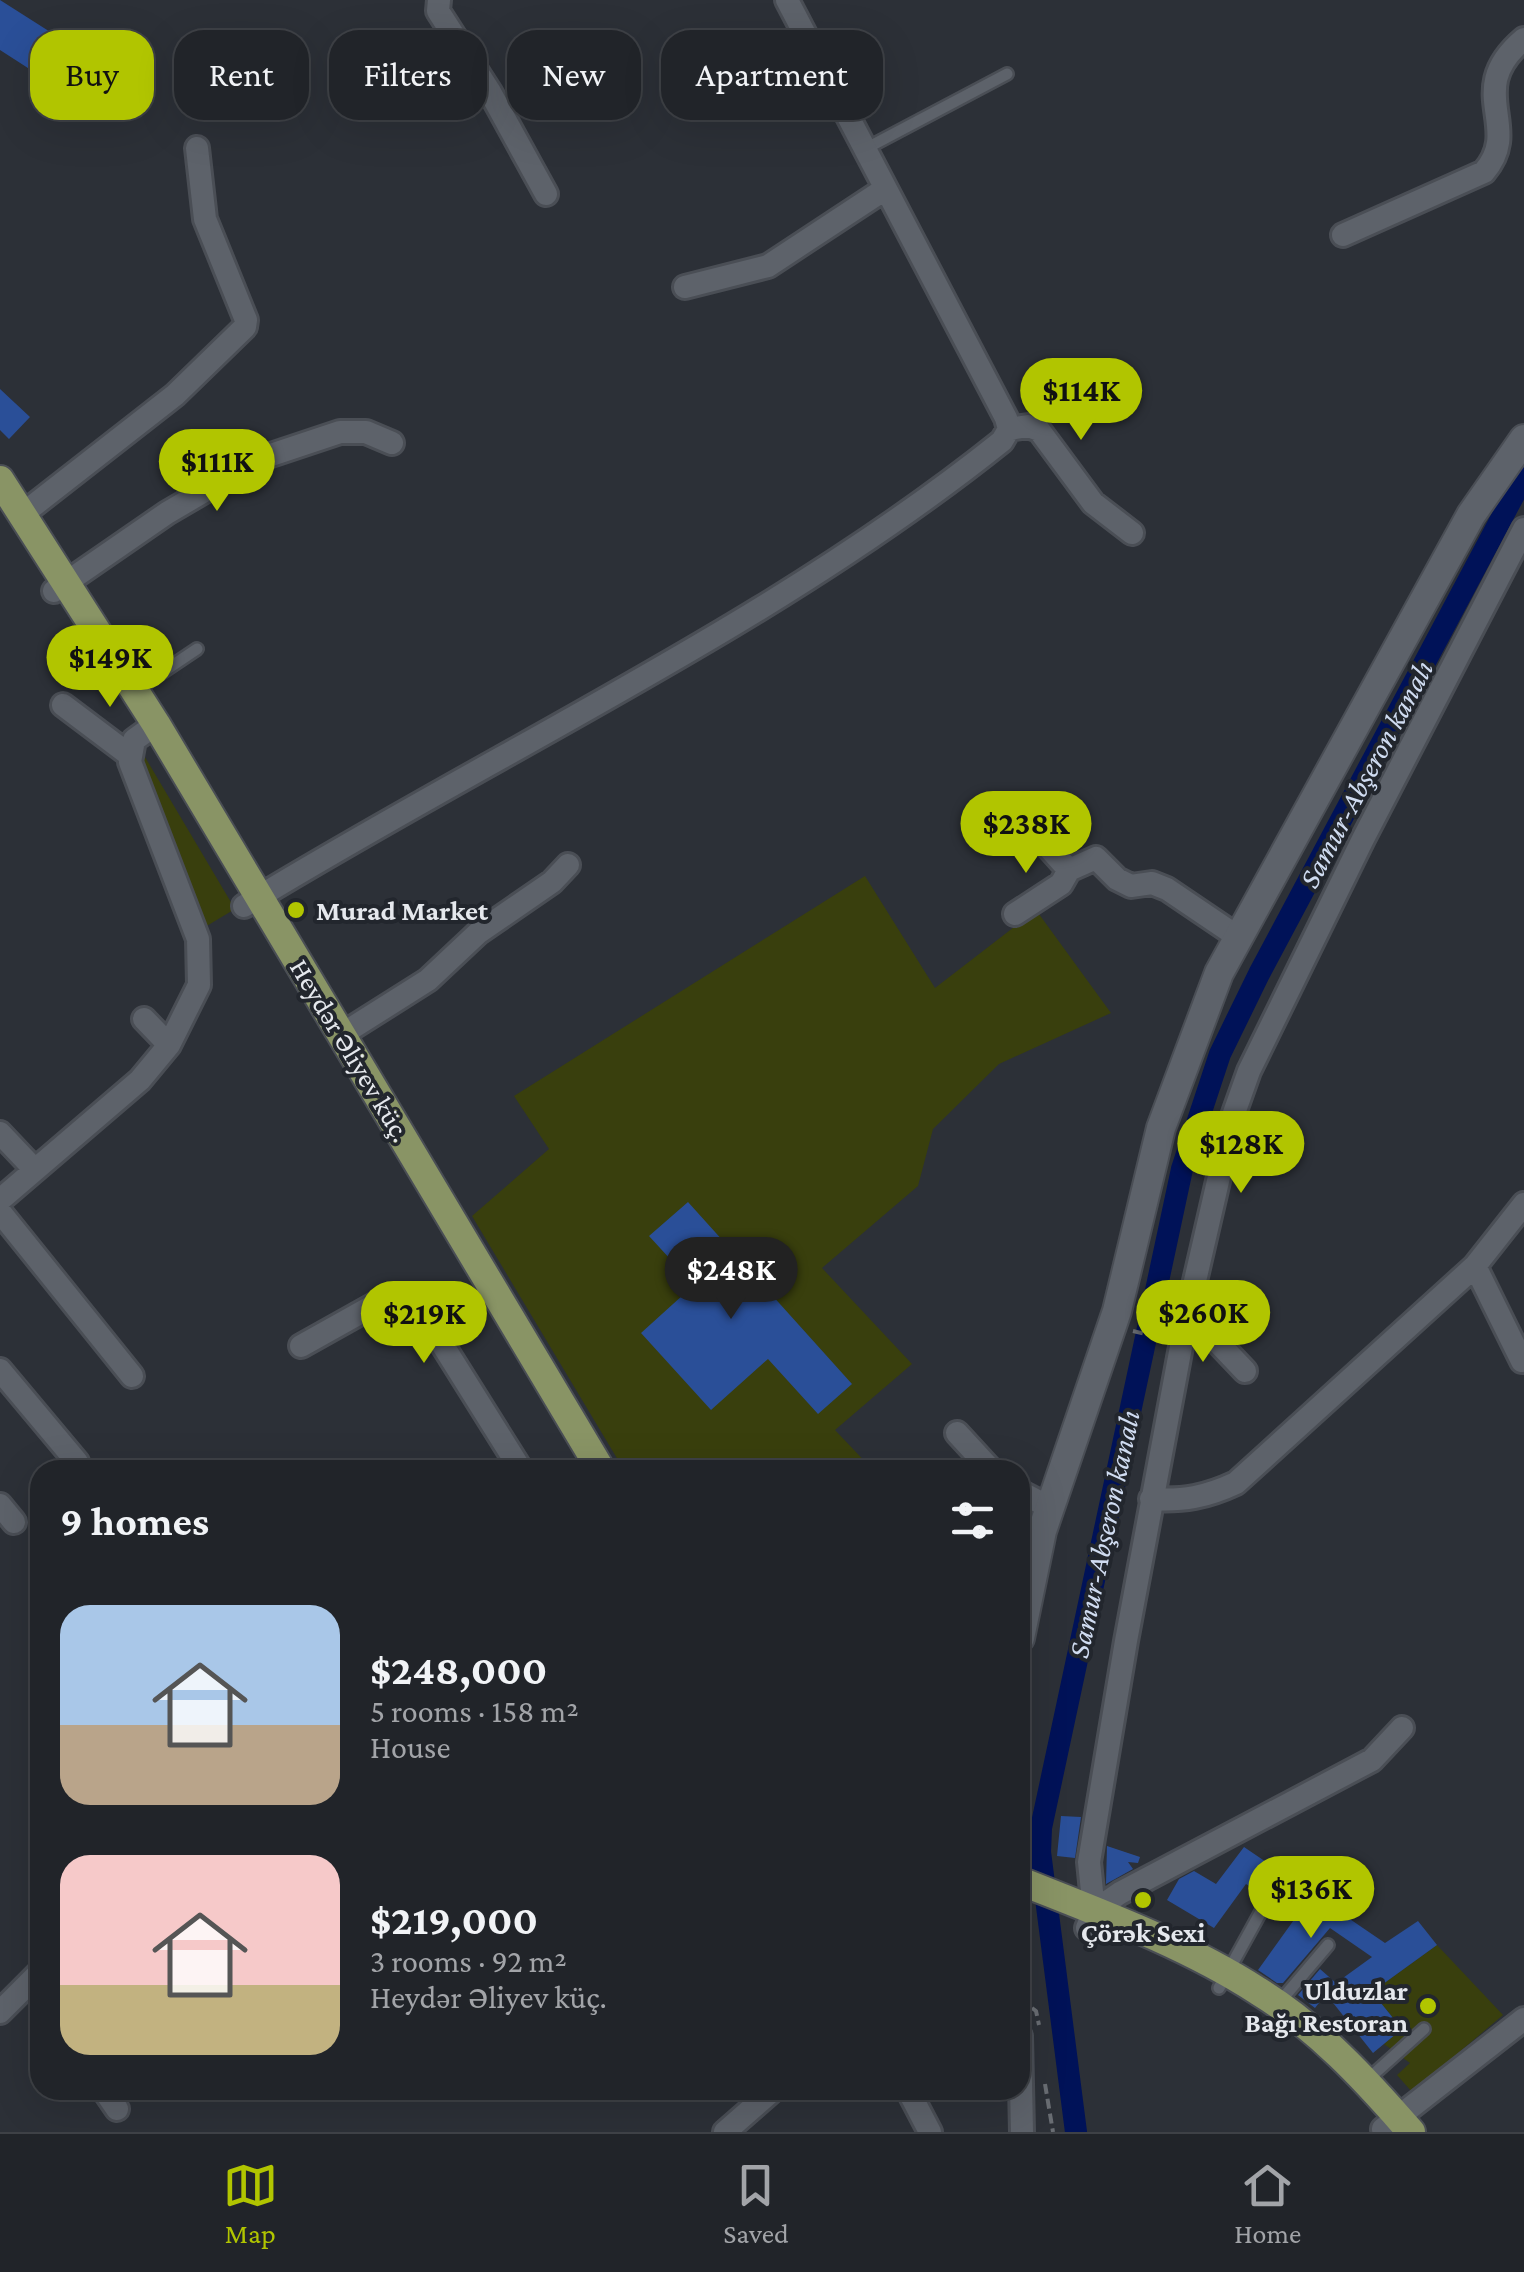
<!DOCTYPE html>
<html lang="en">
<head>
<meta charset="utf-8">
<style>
	:root { --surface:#212429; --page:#292c31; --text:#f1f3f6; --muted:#a2a4a8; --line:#3e4146; --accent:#b1c500 }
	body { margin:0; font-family:"Crimson Pro",serif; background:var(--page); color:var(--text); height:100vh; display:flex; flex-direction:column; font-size:38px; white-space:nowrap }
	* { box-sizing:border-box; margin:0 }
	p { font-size:32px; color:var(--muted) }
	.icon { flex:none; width:55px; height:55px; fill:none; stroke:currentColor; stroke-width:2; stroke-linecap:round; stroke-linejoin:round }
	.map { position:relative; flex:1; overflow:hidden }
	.panel { position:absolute; left:30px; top:1460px; width:1000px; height:640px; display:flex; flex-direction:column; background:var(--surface); border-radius:30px; box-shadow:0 10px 40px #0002,0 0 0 2px var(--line) }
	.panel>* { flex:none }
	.top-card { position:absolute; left:30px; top:30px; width:1000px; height:90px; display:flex; gap:20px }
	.price { position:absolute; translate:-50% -85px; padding:0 22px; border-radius:35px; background:var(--accent); color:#111; font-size:32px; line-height:65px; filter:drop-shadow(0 2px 5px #0008) }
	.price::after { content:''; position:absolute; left:50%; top:60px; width:30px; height:22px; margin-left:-15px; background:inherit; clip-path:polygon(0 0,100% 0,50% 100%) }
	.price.active { background:#222; color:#fff }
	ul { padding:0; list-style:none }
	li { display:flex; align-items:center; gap:30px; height:250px; padding:0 30px }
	li span { display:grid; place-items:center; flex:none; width:280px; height:200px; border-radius:30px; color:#555 }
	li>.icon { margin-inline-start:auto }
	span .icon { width:120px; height:120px; fill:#fffc; stroke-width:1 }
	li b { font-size:42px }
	h2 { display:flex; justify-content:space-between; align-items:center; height:120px; padding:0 30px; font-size:42px }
	.chip { padding:0 35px; border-radius:30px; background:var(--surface); box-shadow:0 10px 40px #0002,0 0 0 2px var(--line); font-size:35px; line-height:90px }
	.chip.active { background:var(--accent); color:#111 }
	.dock { display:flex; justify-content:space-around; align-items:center; height:140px; border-top:2px solid var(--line); background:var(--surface); font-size:28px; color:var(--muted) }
	.dock a { display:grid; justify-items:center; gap:5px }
	.dock .active { color:var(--accent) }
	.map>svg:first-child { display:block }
</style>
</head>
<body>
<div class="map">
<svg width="1524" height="2132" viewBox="0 0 1524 2132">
	<rect width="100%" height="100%" fill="#2c3037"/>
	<path fill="#393f0d" d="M 142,752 L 235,909 L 205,927 L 134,756 Z
		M 865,876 L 935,988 L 1036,910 L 1111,1013 L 999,1064 L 933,1129 L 918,1186 L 822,1268 L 912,1364 L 835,1430 L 873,1470 L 624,1470 L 472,1216 L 549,1149 L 514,1096 Z
		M 1437,1945 L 1503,2015 L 1412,2092 L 1397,2075 L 1410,2063 L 1384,2044 L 1402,2029 L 1372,1992 Z"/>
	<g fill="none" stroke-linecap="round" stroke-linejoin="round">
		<path stroke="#001258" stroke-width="22" d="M 1076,2132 L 1040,1852 L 1041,1828 L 1182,1169 L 1220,1054 L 1259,974 L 1524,476"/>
	</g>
	<path fill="#2a4f98" d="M 0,0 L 99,63 L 76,99 L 0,50 Z
		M 0,389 L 30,417 L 9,439 L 0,430 Z
		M 688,1202 L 852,1384 L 818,1414 L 768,1359 L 711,1410 L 641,1333 L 694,1285 L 649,1236 Z
		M 1061,1816 L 1081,1817 L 1075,1858 L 1057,1856 Z
		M 1107,1846 L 1140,1857 L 1138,1863 L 1128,1862 L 1133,1869 L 1106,1884 Z
		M 1244,1847 L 1385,1943 L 1418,1921 L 1437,1945 L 1372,1992 L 1402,2029 L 1373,2053 L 1326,1994 L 1315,2008 L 1298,1995 L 1320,1969 L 1336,1983 L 1372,1957 L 1330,1928 L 1283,1983 L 1277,1983 L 1258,1970 L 1296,1917 L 1246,1884 L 1214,1928 L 1167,1900 L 1179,1879 L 1194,1871 L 1216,1884 Z"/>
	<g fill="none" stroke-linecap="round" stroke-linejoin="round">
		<g stroke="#4a4e55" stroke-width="16">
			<path id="service" d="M 865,149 L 1007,74
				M 136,690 L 197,649
				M 1219,1988 L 1263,1908
				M 1278,2004 L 1328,1945
				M 1365,2082 L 1424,2029"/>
		</g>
		<g stroke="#4a4e55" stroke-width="28">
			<path id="minor" d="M 439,0 L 438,11 L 490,92 L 546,194
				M 1343,235 L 1484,172 C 1524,126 1462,91 1524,39
				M 685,287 L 768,266 L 885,189
				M 1009,429 L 1028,426 L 1039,430 L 1093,503 L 1132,533
				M 24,513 L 175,395 L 245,327 L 246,320 L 205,219 L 197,148
				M 54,591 L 167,513 L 259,459 L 340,432 L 366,432 L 392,443
				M 63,705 L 128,754
				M 1022,818 L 1069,870 L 1096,858 L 1117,879 L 1131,886 L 1152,883 L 1167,889 L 1238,937
				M 244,906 C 493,753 774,624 1002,441 L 1009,429 L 1006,418 L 787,0
				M 1015,914 L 1061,884 L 1069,870
				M 144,1019 L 169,1045
				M 341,1035 L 428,980 L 478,933 L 552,882 L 568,865
				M 0,1133 L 35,1170
				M 0,1200 L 140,1080 L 169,1045 L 199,985 L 198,939 L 130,762 L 134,740 L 156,724
				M 0,1212 L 132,1376
				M 1475,1266 L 1522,1361
				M 1186,1320 L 1207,1331 L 1245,1371
				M 301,1346 L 385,1299 L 427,1320 L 521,1470
				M 0,1370 L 77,1462
				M 957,1433 L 991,1470
				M 1020,1492 L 1049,1507
				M 1151,1499 C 1184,1501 1206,1497 1236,1483 L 1475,1266 L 1524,1204
				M 0,1505 L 14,1522
				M 1094,1911 L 1089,1862 L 1126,1641 L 1186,1320 L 1233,1116 L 1249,1071 L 1363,839 L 1524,529
				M 1087,1928 L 1094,1911 L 1120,1893 L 1372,1760 L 1402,1728
				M 0,2012 L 40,1972
				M 1020,2036 L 1022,2132
				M 104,2090 L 117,2109
				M 908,2090 L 930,2132
				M 1383,2129 L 1524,2019
				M 725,2132 L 773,2090"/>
		</g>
		<g stroke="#4a4e55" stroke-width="32">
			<path id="tertiary" d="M 1020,1638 L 1042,1531 L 1117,1311 L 1161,1128 L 1219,973 L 1471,515 L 1524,439"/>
		</g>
		<g stroke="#4a4e55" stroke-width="32">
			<path id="primary" d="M 0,480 L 156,724 L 601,1470
				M 1020,1881 C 1100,1913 1185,1944 1258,1991 C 1317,2027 1366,2080 1411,2132"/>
		</g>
		<path stroke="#696d73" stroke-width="4" stroke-dasharray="10 5" stroke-linecap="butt" d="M 1133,1331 L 1162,1338
			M 1020,1999 L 1036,2011 L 1039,2025
			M 1045,2084 L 1053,2132"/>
		<use href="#service" stroke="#5d626a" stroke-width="11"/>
		<use href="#minor" stroke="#5d626a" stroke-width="22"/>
		<use href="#tertiary" stroke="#5d626a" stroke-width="28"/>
		<use href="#primary" stroke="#899465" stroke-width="28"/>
	</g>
	<g fill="#b1c500" stroke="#22262d" stroke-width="4">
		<circle cx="296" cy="910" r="10"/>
		<circle cx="1143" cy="1900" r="10"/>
		<circle cx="1428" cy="2006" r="10"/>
	</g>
	<g text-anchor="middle" stroke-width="8" stroke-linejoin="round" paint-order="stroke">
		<g font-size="28" font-weight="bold" fill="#e5e8ed" stroke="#22262d" text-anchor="start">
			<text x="316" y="920">Murad Market</text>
			<text x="1143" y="1942" text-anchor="middle">Çörək Sexi</text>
			<text x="1408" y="2000" text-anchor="end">Ulduzlar<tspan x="1408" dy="32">Bağı Restoran</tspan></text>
		</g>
		<g font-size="28" fill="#e5e8ed" stroke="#22262d">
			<text transform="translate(351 1050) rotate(59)" y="10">Heydər Əliyev küç.</text>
		</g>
		<g font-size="30" font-style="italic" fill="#d0dcf1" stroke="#22262d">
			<text transform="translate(1366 774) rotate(-62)" y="10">Samur-Abşeron kanalı</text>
			<text transform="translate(1104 1534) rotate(-78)" y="10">Samur-Abşeron kanalı</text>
		</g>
	</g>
</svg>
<b class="price" style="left:1081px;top:443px">$114K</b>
<b class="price" style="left:217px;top:514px">$111K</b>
<b class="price" style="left:110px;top:710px">$149K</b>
<b class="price" style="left:1026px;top:876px">$238K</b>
<b class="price" style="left:1241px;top:1196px">$128K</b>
<b class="price active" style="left:731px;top:1322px">$248K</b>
<b class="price" style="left:1203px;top:1365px">$260K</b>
<b class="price" style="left:424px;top:1366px">$219K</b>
<b class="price" style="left:1311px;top:1941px">$136K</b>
<div class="top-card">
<a class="chip active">Buy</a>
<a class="chip">Rent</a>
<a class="chip">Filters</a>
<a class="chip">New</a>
<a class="chip">Apartment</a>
</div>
<section class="panel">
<h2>9 homes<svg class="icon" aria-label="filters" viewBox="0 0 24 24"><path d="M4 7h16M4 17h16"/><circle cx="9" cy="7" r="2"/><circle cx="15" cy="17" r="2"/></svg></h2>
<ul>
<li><span style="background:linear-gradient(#a9c7e8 60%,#b9a48a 0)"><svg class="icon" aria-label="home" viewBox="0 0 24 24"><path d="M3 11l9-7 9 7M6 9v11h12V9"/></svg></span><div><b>$248,000</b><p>5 rooms · 158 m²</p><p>House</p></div></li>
<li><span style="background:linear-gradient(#f6c9c9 65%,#c2b280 0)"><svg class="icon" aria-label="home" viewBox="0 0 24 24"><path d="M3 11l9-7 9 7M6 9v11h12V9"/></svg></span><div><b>$219,000</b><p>3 rooms · 92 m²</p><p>Heydər Əliyev küç.</p></div></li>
</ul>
</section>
</div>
<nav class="dock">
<a class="active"><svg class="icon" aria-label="map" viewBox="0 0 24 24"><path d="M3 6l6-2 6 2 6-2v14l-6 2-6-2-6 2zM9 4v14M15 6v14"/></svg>Map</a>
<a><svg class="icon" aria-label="saved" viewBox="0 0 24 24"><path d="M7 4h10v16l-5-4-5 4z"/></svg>Saved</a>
<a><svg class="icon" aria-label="home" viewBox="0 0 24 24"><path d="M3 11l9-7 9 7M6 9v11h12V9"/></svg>Home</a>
</nav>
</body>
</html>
